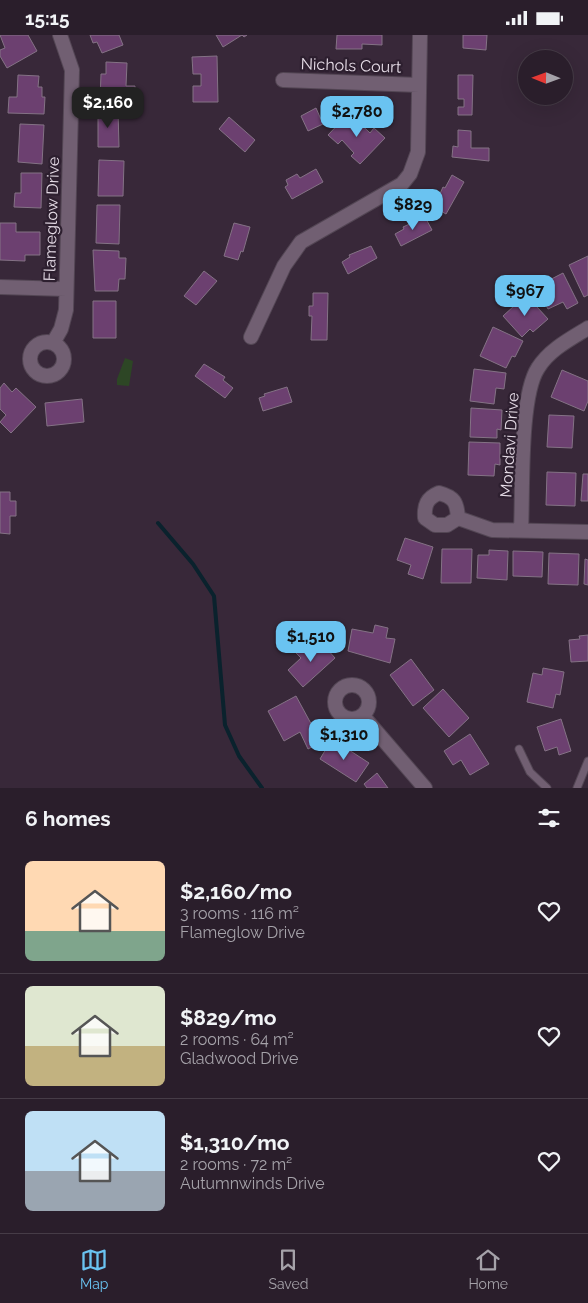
<!DOCTYPE html>
<html lang="en">
<head>
<meta charset="utf-8">
<style>
	:root { --surface:#2a1e2b; --page:#362b37; --text:#f1f3f6; --muted:#a5a2a9; --line:#463c47; --accent:#6ac3f1 }
	body { margin:0; font-family:Raleway,sans-serif; background:var(--page); color:var(--text); height:100vh; display:flex; flex-direction:column; font-size:19px; white-space:nowrap }
	* { box-sizing:border-box; margin:0 }
	p { font-size:16px; color:var(--muted) }
	.icon { flex:none; width:28px; height:28px; fill:none; stroke:currentColor; stroke-width:2; stroke-linecap:round; stroke-linejoin:round }
	.map { position:relative; height:753px; overflow:hidden }
	.side { display:flex; flex-direction:column; background:var(--surface); flex:1 }
	.side>* { flex:none }
	.needle { width:32px; rotate:271deg }
	.controls { position:absolute; left:518px; top:15px; display:grid; gap:10px }
	.controls a { display:grid; place-items:center; width:55px; height:55px; border-radius:50%; background:var(--surface); box-shadow:0 5px 20px #0002,0 0 0 1px var(--line); font-size:25px }
	.price { position:absolute; translate:-50% -42px; padding:0 11px; border-radius:10px; background:var(--accent); color:#111; font-size:16px; line-height:32px; filter:drop-shadow(0 1px 2px #0008) }
	.price::after { content:''; position:absolute; left:50%; top:30px; width:15px; height:11px; margin-left:-8px; background:inherit; clip-path:polygon(0 0,100% 0,50% 100%) }
	.price.active { background:#222; color:#fff }
	ul { padding:0; list-style:none }
	li { display:flex; align-items:center; gap:15px; height:125px; padding:0 25px }
	li+li { border-top:1px solid var(--line) }
	li span { display:grid; place-items:center; flex:none; width:140px; height:100px; border-radius:8px; color:#555 }
	li>.icon { margin-inline-start:auto }
	span .icon { width:60px; height:60px; fill:#fffc; stroke-width:1 }
	li b { font-size:21px }
	h2 { display:flex; justify-content:space-between; align-items:center; height:60px; padding:0 25px; font-size:21px }
	.status { display:flex; justify-content:space-between; align-items:center; height:35px; padding:0 25px; background:var(--surface); direction:ltr }
	.status svg { height:14px; fill:currentColor }
	.tabs { display:flex; justify-content:space-around; align-items:center; height:70px; border-top:1px solid var(--line); background:var(--surface); font-size:14px; color:var(--muted) }
	.tabs a { display:grid; justify-items:center; gap:2px }
	.tabs .active { color:var(--accent) }
	.map>svg:first-child { display:block }
</style>
</head>
<body>
<div class="status"><b>15:15</b><svg viewBox="0 0 49 12"><path d="M0 12V9h3v3zM5 12V6h3v6zM10 12V3h3v9zM15 12V0h3v12zM26 1h20v11H26zM47 4h2v5h-2z"/></svg></div>
<div class="map">
<svg width="588" height="753" viewBox="0 0 588 753">
	<rect width="100%" height="100%" fill="#382839"/>
	<path fill="#2d4625" d="M 125,323 L 133,326 L 129,351 L 117,350 L 117,344 Z"/>
	<g fill="none" stroke-linecap="round" stroke-linejoin="round">
		<path stroke="#0a222d" stroke-width="4" d="M 158,488 L 193,529 L 214,561 L 225,690 L 239,721 L 262,753"/>
	</g>
	<path fill="#6c4070" stroke="#847285" d="M 0,0 L 28,0 L 37,16 L 7,33 L 0,21 L 0,15 L 5,13 Z
		M 90,0 L 119,0 L 123,10 L 102,18 L 97,7 L 93,8 Z
		M 216,0 L 247,0 L 244,2 L 242,0 L 223,12 Z
		M 337,0 L 382,0 L 382,10 L 362,9 L 362,14 L 336,14 Z
		M 463,0 L 487,0 L 486,15 L 463,13 Z
		M 217,21 L 218,67 L 193,67 L 193,51 L 201,51 L 201,39 L 193,39 L 192,22 Z
		M 106,27 L 127,28 L 126,51 L 135,51 L 134,67 L 100,66 L 101,39 L 106,39 Z
		M 18,40 L 39,41 L 38,52 L 42,52 L 42,62 L 45,62 L 44,79 L 8,78 L 9,62 L 17,62 Z
		M 458,40 L 473,40 L 472,80 L 458,80 L 458,72 L 464,72 L 464,64 L 458,64 Z
		M 316,73 L 323,89 L 308,96 L 301,81 Z
		M 98,75 L 118,75 L 119,112 L 98,112 Z
		M 349,78 L 370,98 L 374,93 L 385,103 L 360,129 L 351,121 L 354,118 L 342,105 L 338,109 L 328,100 Z
		M 229,82 L 255,105 L 245,117 L 219,94 Z
		M 20,89 L 44,90 L 42,129 L 18,127 Z
		M 458,95 L 471,96 L 471,113 L 489,113 L 489,126 L 452,122 L 453,111 L 458,112 Z
		M 99,125 L 124,126 L 123,161 L 98,161 Z
		M 316,134 L 323,147 L 292,164 L 285,152 L 288,150 L 286,145 L 297,139 L 300,143 Z
		M 21,138 L 42,138 L 41,173 L 14,172 L 15,158 L 21,158 Z
		M 452,140 L 464,147 L 446,179 L 434,172 L 443,152 L 445,153 Z
		M 97,170 L 120,170 L 119,209 L 96,208 Z
		M 425,182 L 432,195 L 401,211 L 395,199 L 404,194 L 403,192 Z
		M 0,188 L 16,188 L 16,197 L 40,197 L 40,220 L 25,220 L 25,226 L 0,225 Z
		M 234,188 L 250,192 L 243,217 L 241,216 L 238,225 L 224,221 Z
		M 371,211 L 377,223 L 348,239 L 342,227 L 350,222 L 349,220 Z
		M 93,215 L 119,216 L 119,223 L 126,223 L 125,244 L 119,244 L 118,256 L 95,256 Z
		M 588,221 L 588,260 L 584,262 L 569,230 Z
		M 204,236 L 217,246 L 196,270 L 184,261 Z
		M 563,238 L 578,268 L 567,274 L 563,267 L 548,274 L 536,252 Z
		M 313,258 L 328,258 L 327,305 L 311,305 L 312,281 L 309,281 L 309,271 L 313,271 Z
		M 526,260 L 548,284 L 533,297 L 530,294 L 522,302 L 503,281 Z
		M 93,266 L 116,266 L 116,303 L 93,303 Z
		M 493,292 L 523,306 L 515,322 L 512,321 L 506,333 L 480,321 Z
		M 204,329 L 225,342 L 223,345 L 233,353 L 225,363 L 195,341 Z
		M 474,334 L 506,338 L 504,354 L 496,353 L 494,369 L 470,366 Z
		M 562,335 L 588,346 L 588,366 L 584,376 L 551,362 Z
		M 4,348 L 12,357 L 16,353 L 36,372 L 11,398 L 0,387 L 6,380 L 0,374 L 0,353 Z
		M 287,352 L 292,367 L 263,376 L 259,363 L 265,361 L 264,359 Z
		M 82,364 L 84,387 L 47,391 L 45,368 Z
		M 471,373 L 502,375 L 501,395 L 497,394 L 497,403 L 470,402 Z
		M 549,380 L 574,381 L 572,413 L 547,412 Z
		M 469,407 L 500,408 L 500,430 L 495,429 L 494,441 L 468,440 Z
		M 547,437 L 576,438 L 575,471 L 546,470 Z
		M 583,439 L 588,439 L 588,466 L 581,466 Z
		M 0,457 L 10,457 L 10,466 L 16,466 L 16,481 L 10,481 L 10,499 L 0,498 Z
		M 405,503 L 433,512 L 423,544 L 408,539 L 411,530 L 397,525 Z
		M 442,514 L 472,514 L 471,548 L 441,548 Z
		M 489,515 L 508,516 L 507,545 L 477,543 L 478,520 L 489,520 Z
		M 513,516 L 543,517 L 542,542 L 513,541 Z
		M 549,518 L 579,519 L 578,550 L 548,549 Z
		M 585,524 L 588,525 L 588,550 L 584,549 Z
		M 375,590 L 388,593 L 386,603 L 395,604 L 390,628 L 348,616 L 352,594 L 373,598 Z
		M 588,600 L 588,626 L 571,627 L 569,605 L 580,604 L 579,601 Z
		M 319,605 L 335,623 L 303,652 L 288,635 L 301,623 L 295,617 L 303,610 L 308,616 Z
		M 411,624 L 434,655 L 413,671 L 390,640 Z
		M 543,633 L 564,637 L 560,660 L 556,659 L 553,673 L 527,667 L 533,638 L 542,640 Z
		M 443,654 L 469,683 L 449,702 L 423,673 Z
		M 296,661 L 321,707 L 308,714 L 300,697 L 284,706 L 268,676 Z
		M 561,684 L 571,716 L 559,720 L 557,712 L 545,716 L 537,692 Z
		M 470,699 L 489,729 L 470,740 L 461,725 L 453,730 L 444,716 Z
		M 332,704 L 369,728 L 356,747 L 320,724 Z
		M 377,738 L 388,753 L 367,753 L 364,749 Z"/>
	<g fill="none" stroke-linecap="round" stroke-linejoin="round">
		<g stroke="#534654" stroke-width="9">
			<path id="service" d="M 519,714 L 530,737 L 547,753
				M 577,753 L 588,726"/>
		</g>
		<g stroke="#534654" stroke-width="16">
			<path id="minor" d="M 283,45 L 419,50
				M 0,252 L 66,254
				M 251,302 L 284,231 L 301,207 L 402,149 L 410,139 L 418,117 L 420,0
				M30 324a17 17 0 1 1 34 0a17 17 0 1 1-34 0Z
				M 53,308 L 61,294 L 66,275 L 72,35 L 60,0
				M 439,458 C 454,462 457,467 458,483 L 447,490 L 435,490 L 425,483 C 424,470 427,463 439,458 Z
				M 458,483 L 492,495 L 588,497
				M 521,495 C 523,458 519,362 538,333 C 549,315 570,304 588,293
				M335 667a17 17 0 1 1 34 0a17 17 0 1 1-34 0Z
				M 363,681 L 425,753"/>
		</g>
		<use href="#service" stroke="#715f72" stroke-width="7"/>
		<use href="#minor" stroke="#715f72" stroke-width="14"/>
	</g>
	<g text-anchor="middle" stroke-width="4.5" stroke-linejoin="round" paint-order="stroke">
		<g font-size="16" fill="#e6dce7" stroke="#2d1f2f">
			<text transform="translate(351 30) rotate(2)" y="6">Nichols Court</text>
			<text transform="translate(51 184) rotate(-88)" y="6">Flameglow Drive</text>
			<text transform="translate(509 410) rotate(-86)" y="6">Mondavi Drive</text>
		</g>
	</g>
</svg>
<div class="controls">
<a><svg class="needle" viewBox="-14 -14 28 28"><path d="M0-13l5 13h-10z" fill="#e53935"/><path d="M0 13l5-13h-10z" fill="#a5a2a9"/></svg></a>
</div>
<b class="price active" style="left:108px;top:94px">$2,160</b>
<b class="price" style="left:357px;top:103px">$2,780</b>
<b class="price" style="left:413px;top:196px">$829</b>
<b class="price" style="left:525px;top:282px">$967</b>
<b class="price" style="left:311px;top:628px">$1,510</b>
<b class="price" style="left:344px;top:726px">$1,310</b>
</div>
<section class="side">
<h2>6 homes<svg class="icon" aria-label="filters" viewBox="0 0 24 24"><path d="M4 7h16M4 17h16"/><circle cx="9" cy="7" r="2"/><circle cx="15" cy="17" r="2"/></svg></h2>
<ul>
<li><span style="background:linear-gradient(#ffd9b3 70%,#7fa58c 0)"><svg class="icon" aria-label="home" viewBox="0 0 24 24"><path d="M3 11l9-7 9 7M6 9v11h12V9"/></svg></span><div><b>$2,160/mo</b><p>3 rooms · 116 m²</p><p>Flameglow Drive</p></div><svg class="icon" aria-label="heart" viewBox="0 0 24 24"><path d="M12 20l-8-8c-3-5 5-10 8-4 3-6 11-1 8 4z"/></svg></li>
<li><span style="background:linear-gradient(#dfe7d0 60%,#c2b280 0)"><svg class="icon" aria-label="home" viewBox="0 0 24 24"><path d="M3 11l9-7 9 7M6 9v11h12V9"/></svg></span><div><b>$829/mo</b><p>2 rooms · 64 m²</p><p>Gladwood Drive</p></div><svg class="icon" aria-label="heart" viewBox="0 0 24 24"><path d="M12 20l-8-8c-3-5 5-10 8-4 3-6 11-1 8 4z"/></svg></li>
<li><span style="background:linear-gradient(#bfe0f5 60%,#9aa5b1 0)"><svg class="icon" aria-label="home" viewBox="0 0 24 24"><path d="M3 11l9-7 9 7M6 9v11h12V9"/></svg></span><div><b>$1,310/mo</b><p>2 rooms · 72 m²</p><p>Autumnwinds Drive</p></div><svg class="icon" aria-label="heart" viewBox="0 0 24 24"><path d="M12 20l-8-8c-3-5 5-10 8-4 3-6 11-1 8 4z"/></svg></li>
</ul>
</section>
<nav class="tabs">
<a class="active"><svg class="icon" aria-label="map" viewBox="0 0 24 24"><path d="M3 6l6-2 6 2 6-2v14l-6 2-6-2-6 2zM9 4v14M15 6v14"/></svg>Map</a>
<a><svg class="icon" aria-label="saved" viewBox="0 0 24 24"><path d="M7 4h10v16l-5-4-5 4z"/></svg>Saved</a>
<a><svg class="icon" aria-label="home" viewBox="0 0 24 24"><path d="M3 11l9-7 9 7M6 9v11h12V9"/></svg>Home</a>
</nav>
</body>
</html>
